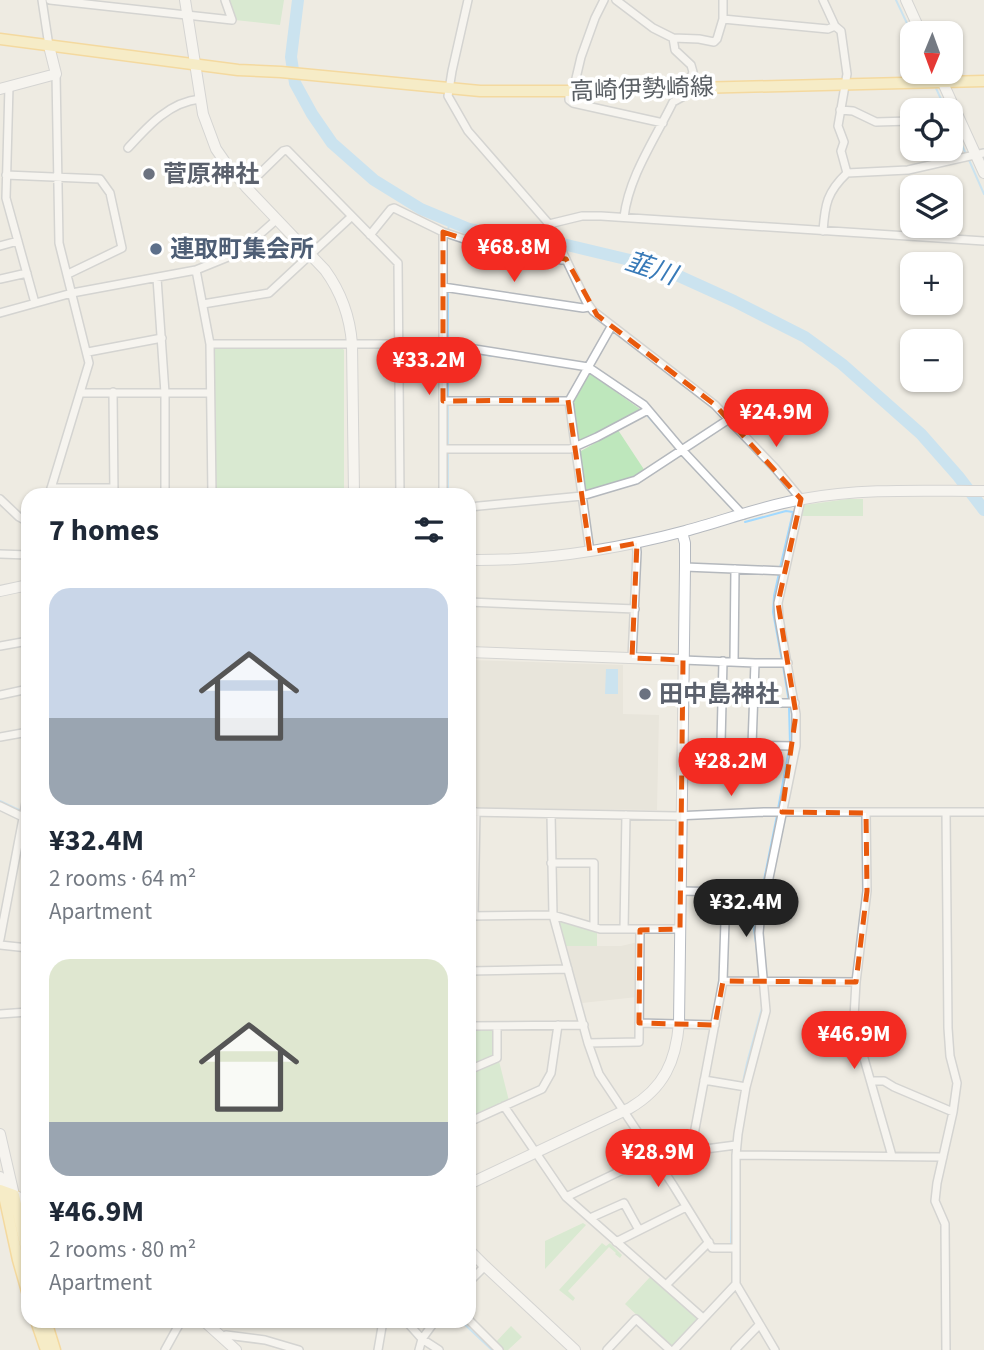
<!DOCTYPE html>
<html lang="en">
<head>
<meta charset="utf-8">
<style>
	:root { --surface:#fff; --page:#f6f6f7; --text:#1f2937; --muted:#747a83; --accent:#f32b22 }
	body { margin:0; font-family:"Source Sans 3","Noto Sans JP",sans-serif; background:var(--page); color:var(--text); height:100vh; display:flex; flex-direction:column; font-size:26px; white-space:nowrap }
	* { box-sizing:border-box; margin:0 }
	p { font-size:23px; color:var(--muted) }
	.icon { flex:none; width:38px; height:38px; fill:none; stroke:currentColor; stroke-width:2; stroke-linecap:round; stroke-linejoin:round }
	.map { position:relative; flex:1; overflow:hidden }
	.details { position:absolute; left:21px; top:488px; width:455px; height:840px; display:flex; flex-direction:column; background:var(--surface); border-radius:21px; box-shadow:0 2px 5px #0004 }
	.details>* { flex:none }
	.needle { width:46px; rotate:181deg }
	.controls { position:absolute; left:900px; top:21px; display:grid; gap:14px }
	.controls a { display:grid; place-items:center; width:63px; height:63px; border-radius:14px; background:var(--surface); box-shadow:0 2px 5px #0004; font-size:35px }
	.price { position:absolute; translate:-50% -60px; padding:0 16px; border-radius:24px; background:var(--accent); color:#fff; font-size:23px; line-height:46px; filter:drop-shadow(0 2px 4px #0008) }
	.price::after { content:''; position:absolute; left:50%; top:42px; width:21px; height:16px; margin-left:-10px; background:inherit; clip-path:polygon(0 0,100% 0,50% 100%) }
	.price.current { background:#222; color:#fff }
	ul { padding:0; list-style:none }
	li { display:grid; align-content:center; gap:14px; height:371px; padding:0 28px }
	li span { display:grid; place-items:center; height:217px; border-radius:21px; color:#555 }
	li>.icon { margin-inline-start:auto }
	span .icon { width:126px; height:126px; fill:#fffc; stroke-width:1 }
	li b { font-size:30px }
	h2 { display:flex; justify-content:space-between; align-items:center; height:84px; padding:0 28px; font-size:30px }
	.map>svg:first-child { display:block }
</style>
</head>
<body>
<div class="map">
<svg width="984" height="1350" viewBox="0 0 984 1350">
	<rect width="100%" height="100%" fill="#eeebe2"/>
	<path fill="#e0ddd2" d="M 469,660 L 623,665 L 623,714 L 659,715 L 657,810 L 469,808 Z
		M 638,942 L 637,997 L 582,1003 L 565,946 L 621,946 Z"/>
	<path fill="#bee7bc" d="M 229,0 L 284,0 L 280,25 L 235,20 Z
		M 216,348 L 342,348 L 344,350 L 344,495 L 216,495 L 213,351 Z
		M 588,372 L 640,409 L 639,411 L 581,442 L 578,440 L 573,399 Z
		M 618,430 L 645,471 L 635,477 L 587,491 L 585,489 L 580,453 L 581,451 Z
		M 848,499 L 863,499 L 863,516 L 802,516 L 804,505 Z
		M 562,919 L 597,930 L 597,946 L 565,946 L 559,923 Z
		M 469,1030 L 491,1030 L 494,1031 L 494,1054 L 493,1057 L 469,1068 Z
		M 499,1061 L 509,1101 L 469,1120 L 469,1074 Z
		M 583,1223 L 586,1225 L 545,1269 L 545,1241 Z
		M 602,1243 L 606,1246 L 610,1243 L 622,1255 L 620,1258 L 615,1254 L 616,1253 L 609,1247 L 568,1291 L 575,1298 L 573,1301 L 559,1290 Z
		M 650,1277 L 697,1317 L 698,1320 L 673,1345 L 670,1346 L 625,1304 Z
		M 511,1326 L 522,1337 L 508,1350 L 503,1350 L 495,1343 Z"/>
	<path fill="#a1d9ff" d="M 606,669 L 618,669 L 618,694 L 605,694 Z"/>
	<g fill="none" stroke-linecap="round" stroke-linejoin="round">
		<path stroke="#a1d9ff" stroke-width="2" d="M 896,0 L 912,34
			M 929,72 L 932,77
			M 935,86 L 946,110
			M 950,119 L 966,154
			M 969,160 L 984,194
			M 448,230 L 450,221
			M 447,236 L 447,286
			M 448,291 L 448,342
			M 448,347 L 448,349 L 493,356
			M 448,400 L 448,349
			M 448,405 L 448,445
			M 648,416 L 676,448
			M 448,451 L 448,495
			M 683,456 L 732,508
			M 745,522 L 786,511 L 793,512 L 780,568
			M 779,573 L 774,596 L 773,612 L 782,661
			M 783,666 L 789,702
			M 789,707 L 790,744
			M 0,801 L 19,810
			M 778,809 L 789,749
			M 761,895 L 777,815
			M 758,957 L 754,929 L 760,900
			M 743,1082 L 747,1063 L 762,1008 L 761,990
			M 735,1133 L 740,1104
			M 731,1243 L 733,1163
			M 461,1321 L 492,1350"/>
		<path stroke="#a1d9ff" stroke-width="12" d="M 298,0 L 291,57 L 295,83 L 312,114 L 332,143 L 374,180 L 421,209 L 469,229 L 529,241 L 567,245 L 659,267 L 734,301 L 805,337 L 842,364 L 921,434 L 958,476 L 984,510"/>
		<g stroke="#b4b8bd" stroke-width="10">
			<path id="street" d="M 42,0 L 49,46
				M 50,0 L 232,20 L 225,0
				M 468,0 L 452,71 L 448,96 L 468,131 L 549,224 L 586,301 L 593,311 L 715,405 L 776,469 L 801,499 L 778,603 L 779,618 L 796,714 L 796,746 L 760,922 L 759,933 L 766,1011 L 746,1087 L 738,1134 L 736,1155 L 736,1284 L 775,1350
				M 604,0 L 595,18 L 581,57 L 573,91 L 569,96 L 569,100 L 573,103 L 663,123
				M 616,0 L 653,28 L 673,38 L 699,39 L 714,42 L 717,39 L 723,19 L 828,29 L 835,26
				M 823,0 L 835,26 L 841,31 L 847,74 L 838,126 L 844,142 L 841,151 L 847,173
				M 723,19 L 723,0
				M 9,86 L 6,198 L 35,303
				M 840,110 L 853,111 L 876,122 L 910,121
				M 128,148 C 147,127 169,102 200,99
				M 6,175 L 100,179 L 110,193 L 122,248 L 68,274
				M 246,187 L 283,151 L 287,150 L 398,263 L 400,495
				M 624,217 C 629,176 655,139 673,102 L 684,96 L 693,72 L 691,65 L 675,50 L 673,38
				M 549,224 L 582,216 L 601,216 L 984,241
				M 823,231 C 825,204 827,192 847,173 L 908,170 L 984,153
				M 370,235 L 391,209 L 394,208 L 443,232 L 485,246 L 562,260 L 566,259
				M 0,246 L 18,241
				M 196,270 L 210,344 L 212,495
				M 157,278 L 165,393 L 165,495
				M 0,279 L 27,273
				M 443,287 L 583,308 L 589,307
				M 203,304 L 269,293 L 351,217
				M 0,313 L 72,293 L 196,270 L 233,255 L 251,242 L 276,220
				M 210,344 L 443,344 L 588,367 L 644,405 L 682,450 L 743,515
				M 88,352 L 162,338
				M 113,392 L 114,495
				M 81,393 L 210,393
				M 443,401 L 569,401
				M 443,449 L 570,449 L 597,437 L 648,410
				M 51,488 L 113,488
				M 49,495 L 89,363 L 59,243 L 56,74
				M 443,495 L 443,232
				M 0,499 L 19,517 L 28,522
				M 469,507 L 582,496 L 636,480 L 729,419
				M 590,552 L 569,401 L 611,327
				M 0,554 L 28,555
				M 685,567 L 784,571
				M 469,602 L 635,609
				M 0,646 L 28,641
				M 632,658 L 637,552 L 636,543
				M 683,660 L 755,663 L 788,663
				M 723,661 L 721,743 L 723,745 L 796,746
				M 734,662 L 735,569
				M 0,695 L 28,689
				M 754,703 L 795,703
				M 0,737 L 28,732
				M 752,745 L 755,663
				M 0,806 L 27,819
				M 469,812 L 675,816 L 764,812 L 984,812
				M 946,812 L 948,1028 L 950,1056 L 957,1083 L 953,1112 L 937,1183 L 935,1201 L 945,1224 L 946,1350
				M 866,813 L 867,891 L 856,982 L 854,1017 L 859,1041 L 892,1156
				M 551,814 L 553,915 L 588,1043 L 599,1074 L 673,1185 L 712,1248 L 736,1248
				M 551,863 L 594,863 L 594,927
				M 681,891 L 726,892 L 764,899
				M 469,916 L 553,915 L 600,929 L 680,929
				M 474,916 L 476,812
				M 624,929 L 626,815
				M 0,939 L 28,792
				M 0,945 L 28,948
				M 469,971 L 568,969
				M 723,981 L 856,982
				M 0,1014 L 28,1012
				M 639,1023 L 715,1025
				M 469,1026 L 584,1025
				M 588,1043 L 639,1042 L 640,930
				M 469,1070 L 497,1058 L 497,1026
				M 704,1080 L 746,1087
				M 871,1081 L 884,1081 L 894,1087 L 953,1112
				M 504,1106 L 566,1197 L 703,1318
				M 469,1122 L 542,1089 L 551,1073 L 558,1025
				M 693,1150 L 692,1145 L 723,981 L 726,892
				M 736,1155 L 943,1157
				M 566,1197 L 652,1156 L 736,1145
				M 590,1218 L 624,1203 L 639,1230
				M 616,1242 L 686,1207
				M 469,1282 L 485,1266
				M 666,1285 L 709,1242
				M 469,1320 L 499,1350
				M 406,1321 L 422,1339 L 439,1350
				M 223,1338 L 226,1335 L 265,1340 L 299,1350
				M 165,1350 L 181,1321
				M 378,1350 L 383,1321
				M 419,1350 L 422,1339 L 435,1321
				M 607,1350 L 636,1319 L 670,1350
				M 674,1350 L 736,1284
				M 735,1350 L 759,1325"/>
		</g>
		<g stroke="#b5b9bf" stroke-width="12">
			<path id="secondary" d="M 185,0 L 203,114 L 216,149 L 225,162 L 246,187 L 325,270 C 341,292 350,317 352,344 L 354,495
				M 906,0 L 921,33
				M 938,72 L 984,173
				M 0,89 L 56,74 L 49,46
				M 469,560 C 542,561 614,550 685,531 C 723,521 765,505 803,499 C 863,488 924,491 984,491
				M 0,591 L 28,585
				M 469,652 L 683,660
				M 0,1134 L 14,1195 L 28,1202
				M 0,1177 L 3,1191
				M 469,1184 L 630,1108 C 664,1088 676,1061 679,1023 L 685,567 L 685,543 L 682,532
				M 469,1250 L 485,1266 L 575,1350
				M 204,1321 L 236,1350"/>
		</g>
		<g stroke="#fac44f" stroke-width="13">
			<path id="primary" d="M 0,39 L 238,70 L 281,72 L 480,91 L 573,91 L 984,81
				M 0,1190 L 14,1195 L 28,1258
				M 3,1191 L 18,1260 L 28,1295
				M 36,1321 L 46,1350
				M 46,1321 L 55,1350"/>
		</g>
		<use href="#street" stroke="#fff" stroke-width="7"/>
		<use href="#secondary" stroke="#fff" stroke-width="10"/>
		<use href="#primary" stroke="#ffeda6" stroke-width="10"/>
	</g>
	<path d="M0 0H984V1350H0ZM 443,232 L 485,246 L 566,259 L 597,315 L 715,405 L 801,499 L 778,603 L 796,714 L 782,812 L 866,813 L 867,891 L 856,982 L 723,981 L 715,1025 L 639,1023 L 640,930 L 680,929 L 683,660 L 632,658 L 637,543 L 590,552 L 568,400 L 443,401 Z" fill="#eeebe2" fill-opacity=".55" fill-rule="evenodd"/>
	<path fill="none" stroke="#e8590c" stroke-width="5" stroke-dasharray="14 9" stroke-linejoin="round" d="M 443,232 L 485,246 L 566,259 L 597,315 L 715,405 L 801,499 L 778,603 L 796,714 L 782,812 L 866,813 L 867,891 L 856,982 L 723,981 L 715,1025 L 639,1023 L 640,930 L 680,929 L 683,660 L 632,658 L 637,543 L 590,552 L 568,400 L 443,401 Z"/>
	<g fill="#6b7280" stroke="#fff" stroke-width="2.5">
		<circle cx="149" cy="174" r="7"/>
		<circle cx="645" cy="694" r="7"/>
	</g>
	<circle fill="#5c6f8a" stroke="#fff" stroke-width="2.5" cx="156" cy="249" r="7"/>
	<g text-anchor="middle" stroke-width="7" stroke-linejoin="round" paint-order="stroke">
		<g font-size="24" fill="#5a5f64" stroke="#fff">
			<text transform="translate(642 89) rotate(-2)" y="8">高崎伊勢崎線</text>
		</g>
		<g font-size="24" font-weight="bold" fill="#5b616d" stroke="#fff" text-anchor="start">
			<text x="163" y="182">菅原神社</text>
			<text x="659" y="702">田中島神社</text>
		</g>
		<g font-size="24" font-weight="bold" fill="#4e5e75" stroke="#fff" text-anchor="start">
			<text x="170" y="257">連取町集会所</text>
		</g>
		<g font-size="26" font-style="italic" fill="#387ab8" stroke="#fff">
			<text transform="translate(651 268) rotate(18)" y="9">韮川</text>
		</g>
	</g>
</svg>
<div class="controls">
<a><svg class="needle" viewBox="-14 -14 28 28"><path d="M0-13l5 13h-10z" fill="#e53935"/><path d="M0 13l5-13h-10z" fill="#747a83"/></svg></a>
<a><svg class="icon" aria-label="locate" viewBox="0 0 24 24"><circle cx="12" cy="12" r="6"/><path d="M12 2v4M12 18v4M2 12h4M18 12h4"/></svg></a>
<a><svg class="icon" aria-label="layers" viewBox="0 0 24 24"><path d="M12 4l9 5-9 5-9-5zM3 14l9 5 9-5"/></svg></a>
<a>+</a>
<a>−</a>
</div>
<b class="price" style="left:514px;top:284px">¥68.8M</b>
<b class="price" style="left:429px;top:397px">¥33.2M</b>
<b class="price" style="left:776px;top:449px">¥24.9M</b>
<b class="price" style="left:731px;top:798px">¥28.2M</b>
<b class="price current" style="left:746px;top:939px">¥32.4M</b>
<b class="price" style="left:854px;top:1071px">¥46.9M</b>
<b class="price" style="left:658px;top:1189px">¥28.9M</b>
<section class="details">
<h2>7 homes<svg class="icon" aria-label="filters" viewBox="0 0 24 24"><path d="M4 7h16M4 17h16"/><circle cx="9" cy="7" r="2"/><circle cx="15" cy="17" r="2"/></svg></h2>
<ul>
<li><span style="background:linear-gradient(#c9d6e8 60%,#9aa5b1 0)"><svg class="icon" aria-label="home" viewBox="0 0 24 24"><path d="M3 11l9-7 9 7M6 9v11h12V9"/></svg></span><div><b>¥32.4M</b><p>2 rooms · 64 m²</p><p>Apartment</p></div></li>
<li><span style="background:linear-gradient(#dfe7d0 75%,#9aa5b1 0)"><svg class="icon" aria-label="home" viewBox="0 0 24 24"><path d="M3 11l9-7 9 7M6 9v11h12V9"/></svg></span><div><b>¥46.9M</b><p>2 rooms · 80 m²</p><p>Apartment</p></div></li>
</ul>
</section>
</div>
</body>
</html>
